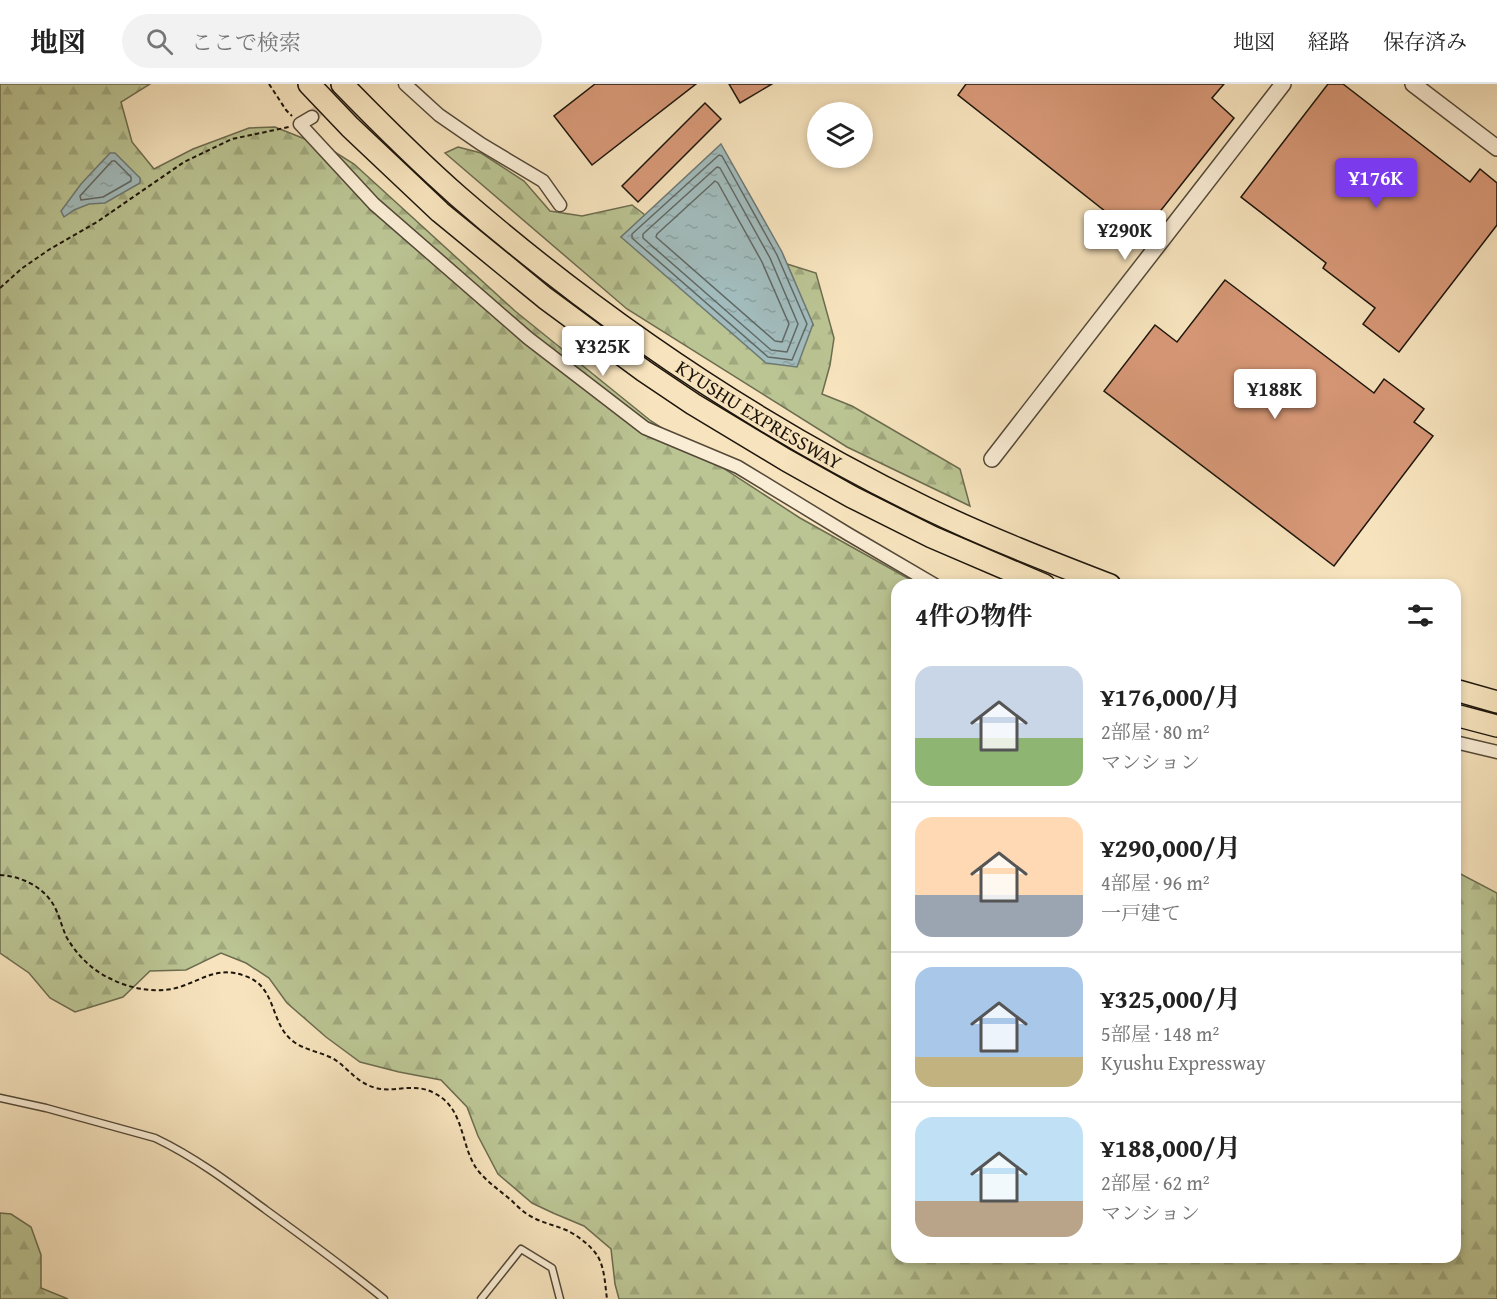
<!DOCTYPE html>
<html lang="ja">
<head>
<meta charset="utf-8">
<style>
	:root { --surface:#fff; --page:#f2f2f2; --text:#222; --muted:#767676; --line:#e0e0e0; --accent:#7c3aed }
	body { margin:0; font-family:"Gentium Book Plus","Noto Serif JP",serif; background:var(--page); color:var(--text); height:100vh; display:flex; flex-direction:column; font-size:22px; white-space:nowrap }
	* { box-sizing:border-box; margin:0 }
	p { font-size:20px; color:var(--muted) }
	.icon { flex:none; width:33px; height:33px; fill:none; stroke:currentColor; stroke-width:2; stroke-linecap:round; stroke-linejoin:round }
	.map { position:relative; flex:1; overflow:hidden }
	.sheet { position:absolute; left:891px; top:495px; width:570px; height:684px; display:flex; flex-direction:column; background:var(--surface); border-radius:18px; box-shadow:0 3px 9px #0003 }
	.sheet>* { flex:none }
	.fabs { position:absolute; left:807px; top:18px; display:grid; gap:12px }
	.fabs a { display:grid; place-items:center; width:66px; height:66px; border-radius:50%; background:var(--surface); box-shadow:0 3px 9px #0003; font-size:30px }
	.price { position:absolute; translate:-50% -51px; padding:0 14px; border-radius:6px; background:#fff; color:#222; font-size:20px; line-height:39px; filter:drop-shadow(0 2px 3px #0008) }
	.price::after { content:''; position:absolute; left:50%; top:36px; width:18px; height:14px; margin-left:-9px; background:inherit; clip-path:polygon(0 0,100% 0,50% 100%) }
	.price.current { background:var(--accent); color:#fff }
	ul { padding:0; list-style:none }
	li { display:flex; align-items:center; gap:18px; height:150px; padding:0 24px }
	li+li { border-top:2px solid var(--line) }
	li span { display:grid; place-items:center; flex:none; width:168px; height:120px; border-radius:18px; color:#555 }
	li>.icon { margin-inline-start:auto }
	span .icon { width:72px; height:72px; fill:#fffc; stroke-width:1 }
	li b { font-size:26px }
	h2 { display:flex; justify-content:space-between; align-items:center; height:72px; padding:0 24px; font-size:26px }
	header { display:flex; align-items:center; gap:36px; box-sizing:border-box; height:84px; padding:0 30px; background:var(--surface); border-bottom:2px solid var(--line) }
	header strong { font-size:28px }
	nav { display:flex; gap:33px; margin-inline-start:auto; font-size:21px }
	.search { width:420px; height:54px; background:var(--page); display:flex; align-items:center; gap:15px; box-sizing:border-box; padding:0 21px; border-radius:33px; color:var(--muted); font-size:22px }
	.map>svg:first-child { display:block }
</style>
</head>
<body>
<header>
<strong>地図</strong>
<div class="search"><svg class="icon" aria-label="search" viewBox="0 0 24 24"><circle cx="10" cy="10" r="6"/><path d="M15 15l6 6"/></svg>ここで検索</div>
<nav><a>地図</a><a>経路</a><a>保存済み</a></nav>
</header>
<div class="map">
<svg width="1497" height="1215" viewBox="0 0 1497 1215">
	<defs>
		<pattern id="forest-firs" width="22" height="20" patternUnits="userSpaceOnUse" patternTransform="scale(1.5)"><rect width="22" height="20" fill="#bbc493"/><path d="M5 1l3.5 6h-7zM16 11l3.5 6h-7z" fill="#a0a87d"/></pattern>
		<pattern id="water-ripples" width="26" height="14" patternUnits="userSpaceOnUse" patternTransform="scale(1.5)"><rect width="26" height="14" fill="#a2bcbd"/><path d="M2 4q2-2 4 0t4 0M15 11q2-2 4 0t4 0" fill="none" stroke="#8ba1a1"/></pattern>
	</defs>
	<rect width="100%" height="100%" fill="#f7e4be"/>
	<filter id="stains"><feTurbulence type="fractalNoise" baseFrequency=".00333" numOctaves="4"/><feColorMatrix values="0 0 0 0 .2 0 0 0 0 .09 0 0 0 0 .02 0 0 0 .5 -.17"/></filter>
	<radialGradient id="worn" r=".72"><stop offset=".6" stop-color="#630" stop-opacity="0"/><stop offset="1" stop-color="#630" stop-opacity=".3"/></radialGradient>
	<path fill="url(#forest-firs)" stroke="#6c6c4f" stroke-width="1.5" d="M 0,0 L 150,0 L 121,18 L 132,58 L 154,85 L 193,65 L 249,44 L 275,43 L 330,65 L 354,80 L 515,227 L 651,337 L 800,434 L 920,501 L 897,501 L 897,1173 L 1455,1173 L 1455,787 L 1497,809 L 1497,1215 L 619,1215 L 615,1200 L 611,1165 L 584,1142 L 553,1129 L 532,1119 L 498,1090 L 478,1052 L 467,1023 L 441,996 L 399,988 L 360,978 L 326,953 L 287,919 L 269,894 L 246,879 L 221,869 L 186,886 L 150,887 L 123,913 L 75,928 L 50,914 L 29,889 L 0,869 Z
		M 458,63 L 481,69 L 524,97 L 550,127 L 582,132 L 632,121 L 645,131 L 621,153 L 813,241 L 787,180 L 816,189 L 834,254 L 830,281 L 822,310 L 852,322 L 960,385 L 970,422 L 847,363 L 627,225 L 445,69 Z
		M 0,1129 L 11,1130 L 31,1143 L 41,1171 L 41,1204 L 68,1215 L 0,1215 Z"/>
	<path fill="url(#water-ripples)" stroke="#6d7976" stroke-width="1.5" d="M 721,60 L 782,168 L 813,240 L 797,283 L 766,279 L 621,153 Z
		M 110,69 L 115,69 L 140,94 L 140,99 L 105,119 L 89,120 L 74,126 L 64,133 L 61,127 L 81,100 Z"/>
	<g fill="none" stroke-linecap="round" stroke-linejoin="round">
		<path stroke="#606864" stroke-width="1.5" d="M 719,71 L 722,72 L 777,171 L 807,240 L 792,276 L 768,273 L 632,154 L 632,150 Z
			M 112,77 L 115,77 L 131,93 L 131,97 L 103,113 L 81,116 L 80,112 Z
			M 717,83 L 720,84 L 770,174 L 798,240 L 787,268 L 771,266 L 643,154 L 643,150 Z
			M 715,97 L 718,99 L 762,178 L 789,240 L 782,258 L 775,257 L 656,153 L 657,150 Z"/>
	</g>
	<path fill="#d79877" stroke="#1d150b" stroke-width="1.5" d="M 595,0 L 696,0 L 592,81 L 554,32 Z
		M 729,0 L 772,0 L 740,19 Z
		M 966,0 L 1224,0 L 1212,14 L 1234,34 L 1139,154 L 958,11 Z
		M 1328,0 L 1343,0 L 1470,98 L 1480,85 L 1497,99 L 1497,141 L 1399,268 L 1363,240 L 1375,224 L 1323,184 L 1326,179 L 1241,113 Z
		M 705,19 L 721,35 L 638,118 L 622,102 Z
		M 1225,196 L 1374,309 L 1384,295 L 1424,325 L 1414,338 L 1433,352 L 1334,482 L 1104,307 L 1155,241 L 1177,258 Z"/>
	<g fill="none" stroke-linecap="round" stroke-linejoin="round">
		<path stroke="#d6c5a3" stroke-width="12" stroke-dasharray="12 6" stroke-linecap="butt" d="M 312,33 L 344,0"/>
		<g stroke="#544938" stroke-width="9">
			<path id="service" d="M 0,1014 L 46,1024 L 155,1054 C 195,1073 231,1100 266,1126 C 306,1155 346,1184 384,1215
				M 481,1215 L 521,1165 L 552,1184 L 560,1215"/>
		</g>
		<g stroke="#544938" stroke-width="15">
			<path id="minor" d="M 405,0 L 439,31 L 481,60 L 543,97 L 560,121
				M 312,33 L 300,40 L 374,120 L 528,254 L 645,344 L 738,383 L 848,450 L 935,501
				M 1455,658 L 1497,668"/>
		</g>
		<g stroke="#544938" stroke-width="18">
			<path id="tertiary" d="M 1413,0 L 1497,64
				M 992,375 L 1283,0"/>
		</g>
		<g stroke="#1d150b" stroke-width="24">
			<g id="motorway">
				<path d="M 309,0 L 350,43 L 440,128 L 545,214 L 644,287 L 693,320 L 786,376 L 852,413 L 932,453 L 1044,501"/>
				<path id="s1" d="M 342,0 C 380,39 418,77 459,113 C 601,236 757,342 926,424 C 986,453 1048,477 1110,501"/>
				<path d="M 1455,606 L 1497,618"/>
				<path d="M 1455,631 L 1497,642"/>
			</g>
		</g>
		<path stroke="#1d150b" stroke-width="2" stroke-dasharray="4.5 3" stroke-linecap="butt" d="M 269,0 L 286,26 L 292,32
			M 0,204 L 21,185 L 50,165 L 97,138 L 184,78 L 232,55 L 289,43
			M 0,791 C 19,792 40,801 51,817 C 59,828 61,842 67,854 C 77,871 92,886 109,894 C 130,905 157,910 180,903 C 203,895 219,882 245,892 C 278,903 269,940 294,958 C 305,966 320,968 332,974 C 348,983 356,999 376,1004 C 395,1009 414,998 434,1009 C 467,1025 459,1065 480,1089 C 489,1099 500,1107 511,1116 C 517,1122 524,1129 532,1133 C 543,1139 554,1141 566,1146 C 577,1151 590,1161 597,1171 C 605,1184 605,1201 607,1215"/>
		<use href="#service" stroke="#faedd5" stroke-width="6"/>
		<use href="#minor" stroke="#faedd5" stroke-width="12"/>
		<use href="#tertiary" stroke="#faedd5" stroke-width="15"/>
		<use href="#motorway" stroke="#f7e4be" stroke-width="21"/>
	</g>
	<g text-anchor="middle" stroke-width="4.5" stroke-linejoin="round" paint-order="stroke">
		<g font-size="20" fill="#1d150b" stroke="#faedd5">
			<text dy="7" stroke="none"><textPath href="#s1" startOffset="534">KYUSHU EXPRESSWAY</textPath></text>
		</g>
	</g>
	<rect width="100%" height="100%" filter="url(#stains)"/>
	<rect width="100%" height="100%" fill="url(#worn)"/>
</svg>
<div class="fabs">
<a><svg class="icon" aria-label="layers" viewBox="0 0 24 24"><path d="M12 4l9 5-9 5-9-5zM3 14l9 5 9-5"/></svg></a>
</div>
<b class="price current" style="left:1376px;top:125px">¥176K</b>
<b class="price" style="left:1125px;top:177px">¥290K</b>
<b class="price" style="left:603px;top:293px">¥325K</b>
<b class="price" style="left:1275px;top:336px">¥188K</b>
<section class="sheet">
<h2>4件の物件<svg class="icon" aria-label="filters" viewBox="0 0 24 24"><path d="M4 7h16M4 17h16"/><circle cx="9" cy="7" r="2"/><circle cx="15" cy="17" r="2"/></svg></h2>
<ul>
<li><span style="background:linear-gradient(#c9d6e8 60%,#8fb573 0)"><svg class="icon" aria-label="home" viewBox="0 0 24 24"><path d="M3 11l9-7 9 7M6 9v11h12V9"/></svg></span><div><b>¥176,000/月</b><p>2部屋 · 80 m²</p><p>マンション</p></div></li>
<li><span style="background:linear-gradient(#ffd9b3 65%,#9aa5b1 0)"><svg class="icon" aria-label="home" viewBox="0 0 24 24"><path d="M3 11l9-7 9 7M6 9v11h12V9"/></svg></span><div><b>¥290,000/月</b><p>4部屋 · 96 m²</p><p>一戸建て</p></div></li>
<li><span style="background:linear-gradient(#a9c7e8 75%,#c2b280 0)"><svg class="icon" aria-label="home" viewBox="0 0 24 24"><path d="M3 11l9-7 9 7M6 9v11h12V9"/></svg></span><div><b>¥325,000/月</b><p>5部屋 · 148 m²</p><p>Kyushu Expressway</p></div></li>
<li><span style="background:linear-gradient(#bfe0f5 70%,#b9a48a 0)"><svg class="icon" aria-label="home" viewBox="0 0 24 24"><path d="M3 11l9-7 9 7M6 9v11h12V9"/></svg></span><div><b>¥188,000/月</b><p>2部屋 · 62 m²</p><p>マンション</p></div></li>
</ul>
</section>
</div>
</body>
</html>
